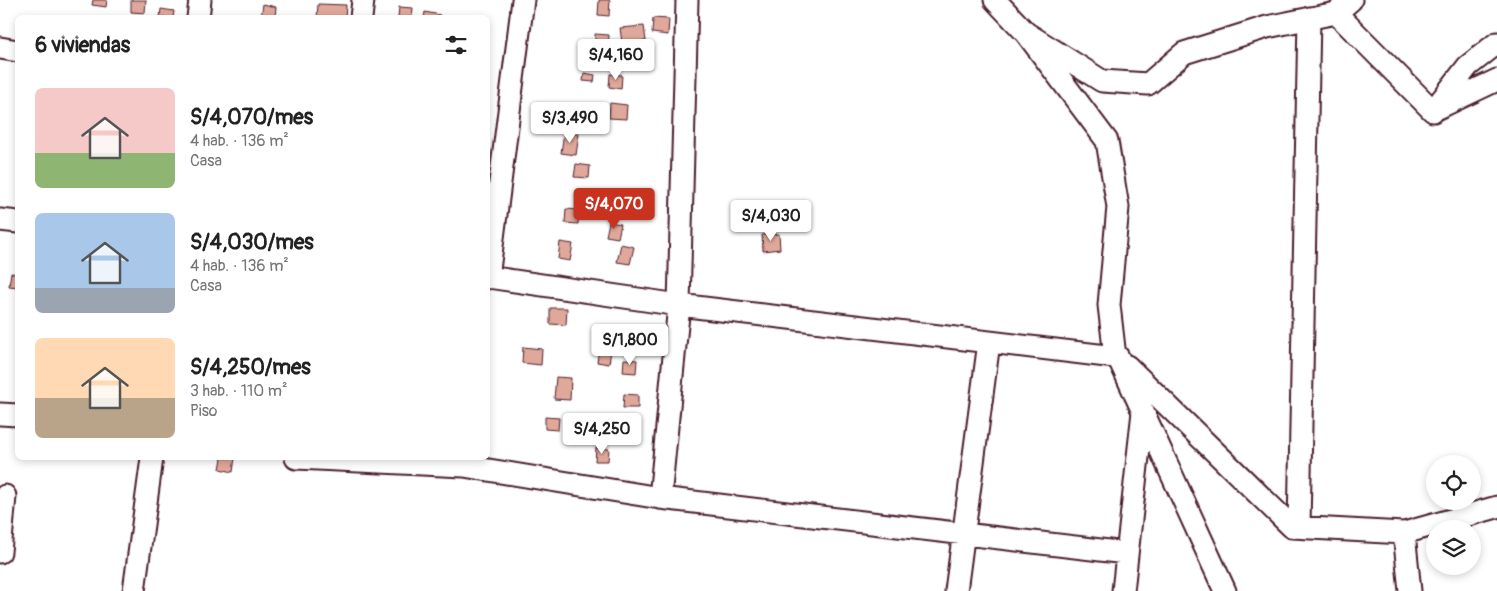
<!DOCTYPE html>
<html lang="es">
<head>
<meta charset="utf-8">
<style>
	:root { --surface:#fff; --page:#f6f6f6; --text:#222; --muted:#767676; --accent:#c8321e }
	body { margin:0; font-family:Pangolin,sans-serif; background:var(--page); color:var(--text); height:100vh; display:flex; flex-direction:column; font-size:19px; white-space:nowrap }
	* { box-sizing:border-box; margin:0 }
	p { font-size:16px; color:var(--muted) }
	.icon { flex:none; width:28px; height:28px; fill:none; stroke:currentColor; stroke-width:2; stroke-linecap:round; stroke-linejoin:round }
	.map { position:relative; flex:1; overflow:hidden }
	.details { position:absolute; left:15px; top:15px; width:475px; height:445px; display:flex; flex-direction:column; background:var(--surface); border-radius:8px; box-shadow:0 2px 8px #0003 }
	.details>* { flex:none }
	.controls { position:absolute; left:1426px; top:455px; display:grid; gap:10px }
	.controls a { display:grid; place-items:center; width:55px; height:55px; border-radius:50%; background:var(--surface); box-shadow:0 2px 8px #0003; font-size:25px }
	.price { position:absolute; translate:-50% -42px; padding:0 11px; border-radius:5px; background:#fff; color:#222; font-size:16px; line-height:32px; filter:drop-shadow(0 1px 2px #0008) }
	.price::after { content:''; position:absolute; left:50%; top:30px; width:15px; height:11px; margin-left:-8px; background:inherit; clip-path:polygon(0 0,100% 0,50% 100%) }
	.price.on { background:var(--accent); color:#fff }
	ul { padding:0; list-style:none }
	li { display:flex; align-items:center; gap:15px; height:125px; padding:0 20px }
	li span { display:grid; place-items:center; flex:none; width:140px; height:100px; border-radius:8px; color:#555 }
	li>.icon { margin-inline-start:auto }
	span .icon { width:60px; height:60px; fill:#fffc; stroke-width:1 }
	li b { font-size:21px }
	h2 { display:flex; justify-content:space-between; align-items:center; height:60px; padding:0 20px; font-size:21px }
	.map>svg:first-child { display:block }
</style>
</head>
<body>
<div class="map">
<svg width="1497" height="591" viewBox="0 0 1497 591">
	<rect width="100%" height="100%" fill="#fff"/>
	<filter id="ink" filterUnits="userSpaceOnUse"><feTurbulence type="fractalNoise" baseFrequency=".02" numOctaves="2"/><feDisplacementMap in="SourceGraphic" scale="10" xChannelSelector="R" yChannelSelector="G"/><feConvolveMatrix kernelMatrix="1 2 1 2 8 2 1 2 1" color-interpolation-filters="sRGB"/></filter>
	<g filter="url(#ink)">
		<path fill="#e0a89a" stroke="#4a1f2b" d="M 93,0 L 107,0 L 106,7 L 92,5 Z
			M 131,0 L 146,0 L 145,13 L 131,12 Z
			M 599,0 L 610,0 L 609,16 L 598,15 Z
			M 263,4 L 276,7 L 275,18 L 261,18 Z
			M 318,4 L 346,5 L 345,18 L 317,18 Z
			M 399,7 L 413,8 L 412,18 L 398,18 Z
			M 161,9 L 174,11 L 173,18 L 160,18 Z
			M 425,12 L 440,15 L 439,18 L 424,18 Z
			M 653,18 L 669,19 L 668,35 L 652,33 Z
			M 644,26 L 646,41 L 622,43 L 620,28 Z
			M 595,34 L 609,35 L 608,51 L 595,51 Z
			M 611,47 L 624,48 L 623,62 L 610,60 Z
			M 584,73 L 595,75 L 594,82 L 583,81 Z
			M 610,74 L 622,75 L 621,89 L 609,87 Z
			M 610,103 L 627,105 L 626,119 L 609,118 Z
			M 564,132 L 579,134 L 576,155 L 561,153 Z
			M 576,164 L 590,166 L 589,178 L 574,177 Z
			M 566,209 L 579,210 L 578,224 L 565,223 Z
			M 609,222 L 621,224 L 618,238 L 606,236 Z
			M 779,234 L 780,249 L 763,251 L 762,235 Z
			M 560,242 L 573,244 L 570,261 L 558,259 Z
			M 621,244 L 634,247 L 630,264 L 617,262 Z
			M 11,273 L 18,274 L 18,287 L 9,286 Z
			M 550,308 L 567,308 L 566,325 L 550,324 Z
			M 523,347 L 542,349 L 541,365 L 522,363 Z
			M 599,349 L 611,350 L 609,364 L 597,362 Z
			M 624,359 L 637,360 L 636,373 L 623,372 Z
			M 556,377 L 571,378 L 570,400 L 554,399 Z
			M 624,394 L 638,395 L 638,408 L 623,408 Z
			M 545,417 L 559,418 L 558,430 L 545,429 Z
			M 596,448 L 609,449 L 608,461 L 595,461 Z
			M 222,458 L 235,458 L 233,472 L 220,469 Z"/>
		<g fill="none" stroke-linecap="round" stroke-linejoin="round">
			<g stroke="#4a1f2b" stroke-width="25">
				<path id="minor" d="M 995,0 L 1026,33 L 1102,81 L 1148,84 L 1184,53 L 1267,27 L 1336,13 L 1433,111
					M 1336,13 L 1351,0
					M 198,18 L 200,0
					M 361,18 L 363,0
					M 1026,33 L 1107,141 L 1118,207 L 1109,305 L 1115,357 L 1118,357 L 1225,591
					M 0,48 L 18,51
					M 1438,108 L 1497,80
					M 1433,111 L 1468,66 L 1497,43
					M 0,220 L 18,222
					M 488,277 L 679,305 L 1115,357
					M 488,278 L 523,0
					M 1127,366 L 1292,527 L 1404,533 L 1497,507
					M 0,414 L 18,415
					M 296,458 L 464,466 L 660,498 L 1126,553
					M 660,498 L 679,305 L 687,0
					M 1299,527 L 1309,18
					M 1404,533 L 1410,591
					M 0,552 L 5,496
					M 134,591 L 152,458
					M 956,591 L 989,342
					M 1123,591 L 1143,412"/>
			</g>
			<use href="#minor" stroke="#fff" stroke-width="21"/>
		</g>
	</g>
</svg>
<div class="controls">
<a><svg class="icon" aria-label="locate" viewBox="0 0 24 24"><circle cx="12" cy="12" r="6"/><path d="M12 2v4M12 18v4M2 12h4M18 12h4"/></svg></a>
<a><svg class="icon" aria-label="layers" viewBox="0 0 24 24"><path d="M12 4l9 5-9 5-9-5zM3 14l9 5 9-5"/></svg></a>
</div>
<b class="price" style="left:616px;top:81px">S/4,160</b>
<b class="price" style="left:570px;top:144px">S/3,490</b>
<b class="price on" style="left:614px;top:230px">S/4,070</b>
<b class="price" style="left:771px;top:242px">S/4,030</b>
<b class="price" style="left:630px;top:366px">S/1,800</b>
<b class="price" style="left:602px;top:455px">S/4,250</b>
<section class="details">
<h2>6 viviendas<svg class="icon" aria-label="filters" viewBox="0 0 24 24"><path d="M4 7h16M4 17h16"/><circle cx="9" cy="7" r="2"/><circle cx="15" cy="17" r="2"/></svg></h2>
<ul>
<li><span style="background:linear-gradient(#f6c9c9 65%,#8fb573 0)"><svg class="icon" aria-label="home" viewBox="0 0 24 24"><path d="M3 11l9-7 9 7M6 9v11h12V9"/></svg></span><div><b>S/4,070/mes</b><p>4 hab. · 136 m²</p><p>Casa</p></div></li>
<li><span style="background:linear-gradient(#a9c7e8 75%,#9aa5b1 0)"><svg class="icon" aria-label="home" viewBox="0 0 24 24"><path d="M3 11l9-7 9 7M6 9v11h12V9"/></svg></span><div><b>S/4,030/mes</b><p>4 hab. · 136 m²</p><p>Casa</p></div></li>
<li><span style="background:linear-gradient(#ffd9b3 60%,#b9a48a 0)"><svg class="icon" aria-label="home" viewBox="0 0 24 24"><path d="M3 11l9-7 9 7M6 9v11h12V9"/></svg></span><div><b>S/4,250/mes</b><p>3 hab. · 110 m²</p><p>Piso</p></div></li>
</ul>
</section>
</div>
</body>
</html>
